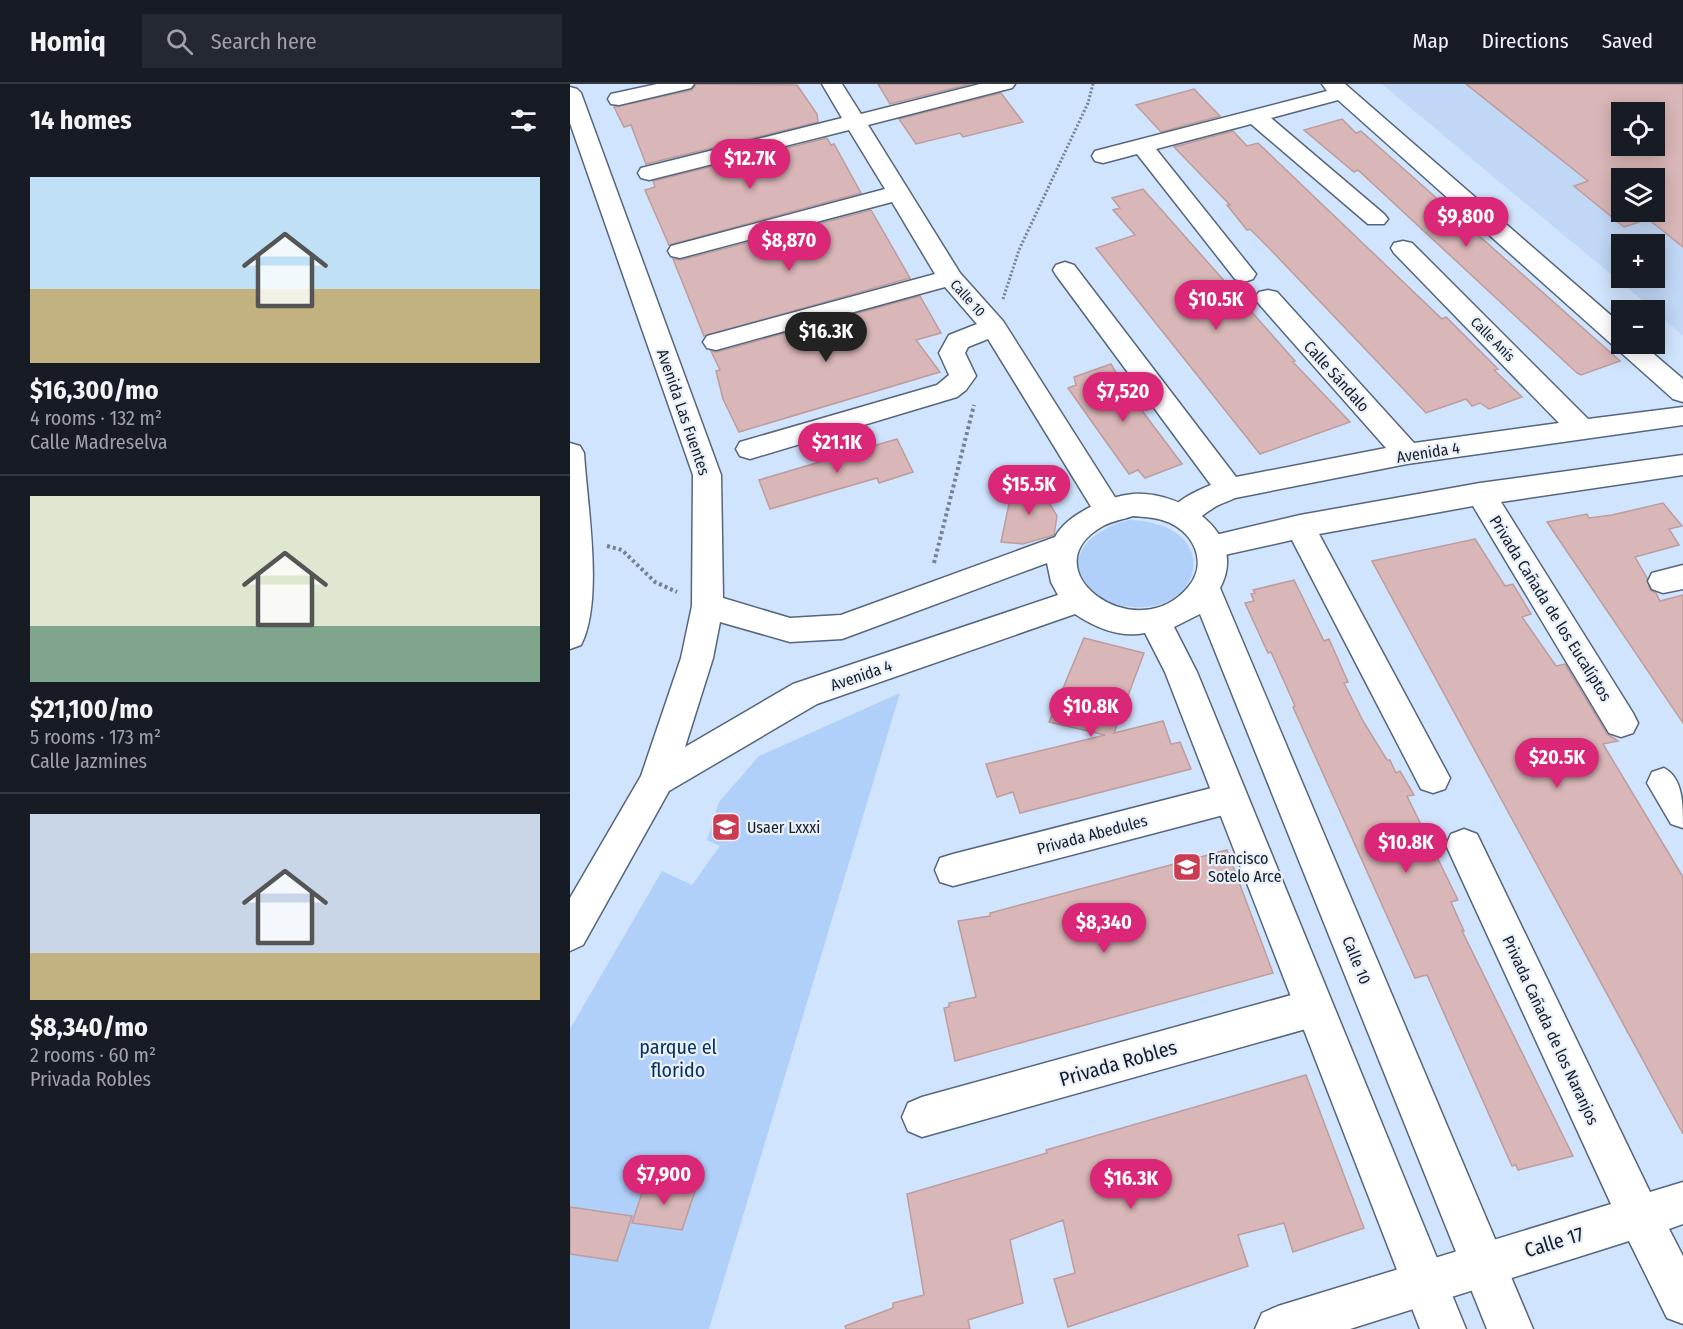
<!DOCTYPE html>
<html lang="en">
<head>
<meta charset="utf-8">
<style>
	:root { --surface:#171b24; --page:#242831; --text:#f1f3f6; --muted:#9ea1a6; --line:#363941; --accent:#db2777 }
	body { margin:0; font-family:"Fira Sans Condensed",sans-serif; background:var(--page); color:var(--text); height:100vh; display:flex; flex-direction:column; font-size:22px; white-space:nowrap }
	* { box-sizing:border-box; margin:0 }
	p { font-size:20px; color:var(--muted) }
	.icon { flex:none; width:33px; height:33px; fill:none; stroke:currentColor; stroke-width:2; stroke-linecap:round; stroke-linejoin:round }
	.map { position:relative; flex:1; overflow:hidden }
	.details { display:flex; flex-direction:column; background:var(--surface); width:570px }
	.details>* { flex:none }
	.controls { position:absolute; left:1041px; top:18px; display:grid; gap:12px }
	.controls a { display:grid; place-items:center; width:54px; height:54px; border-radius:0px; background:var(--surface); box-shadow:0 3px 15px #0003; font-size:30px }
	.price { position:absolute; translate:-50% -51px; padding:0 14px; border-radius:21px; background:var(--accent); color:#fff; font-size:20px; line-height:39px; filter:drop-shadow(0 2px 3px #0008) }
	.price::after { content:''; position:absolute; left:50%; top:36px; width:18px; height:14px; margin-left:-9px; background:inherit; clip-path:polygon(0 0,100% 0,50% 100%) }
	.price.on { background:#222; color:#fff }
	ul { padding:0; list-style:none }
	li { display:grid; align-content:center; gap:12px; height:318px; padding:0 30px }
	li+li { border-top:2px solid var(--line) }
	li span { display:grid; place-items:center; height:186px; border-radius:0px; color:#555 }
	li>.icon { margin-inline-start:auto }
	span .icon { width:108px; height:108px; fill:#fffc; stroke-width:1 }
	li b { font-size:26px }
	h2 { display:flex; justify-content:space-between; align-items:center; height:72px; padding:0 30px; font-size:26px }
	header { display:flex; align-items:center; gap:36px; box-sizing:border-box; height:84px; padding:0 30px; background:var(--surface); border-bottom:2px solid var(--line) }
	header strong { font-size:28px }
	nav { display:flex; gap:33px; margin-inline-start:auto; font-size:21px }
	.search { width:420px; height:54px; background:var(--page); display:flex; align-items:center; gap:15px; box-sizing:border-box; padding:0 21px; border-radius:0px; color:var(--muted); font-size:22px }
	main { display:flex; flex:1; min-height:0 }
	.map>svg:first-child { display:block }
</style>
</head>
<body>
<header>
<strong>Homiq</strong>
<div class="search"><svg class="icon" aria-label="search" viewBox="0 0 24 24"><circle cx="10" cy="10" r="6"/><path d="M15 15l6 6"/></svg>Search here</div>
<nav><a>Map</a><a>Directions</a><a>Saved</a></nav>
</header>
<main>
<section class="details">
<h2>14 homes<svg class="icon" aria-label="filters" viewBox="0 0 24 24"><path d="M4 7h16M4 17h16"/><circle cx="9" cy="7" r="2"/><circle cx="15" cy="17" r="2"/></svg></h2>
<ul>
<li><span style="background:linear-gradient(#bfe0f5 60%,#c2b280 0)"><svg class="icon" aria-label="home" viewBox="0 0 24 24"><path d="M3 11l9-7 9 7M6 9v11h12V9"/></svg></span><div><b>$16,300/mo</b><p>4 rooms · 132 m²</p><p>Calle Madreselva</p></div></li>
<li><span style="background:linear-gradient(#dfe7d0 70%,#7fa58c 0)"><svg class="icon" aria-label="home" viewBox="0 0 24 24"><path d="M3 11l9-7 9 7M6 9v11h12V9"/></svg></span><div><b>$21,100/mo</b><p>5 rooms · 173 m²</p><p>Calle Jazmines</p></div></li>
<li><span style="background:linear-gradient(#c9d6e8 75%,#c2b280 0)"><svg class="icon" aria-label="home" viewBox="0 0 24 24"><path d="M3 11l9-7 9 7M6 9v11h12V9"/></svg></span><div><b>$8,340/mo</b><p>2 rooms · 60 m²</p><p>Privada Robles</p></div></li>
</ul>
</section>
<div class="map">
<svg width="1113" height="1245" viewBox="0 0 1113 1245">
	<rect width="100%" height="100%" fill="#d1e4fd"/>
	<path fill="#c0d7f5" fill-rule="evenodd" d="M 812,0 L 1113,0 L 1113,252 L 1084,226 ZM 1052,28 L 1084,28 L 1084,62 L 1052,62 ZM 1052,94 L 1084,94 L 1084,128 L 1052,128 ZM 1052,160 L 1084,160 L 1084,194 L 1052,194 Z"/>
	<path fill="#b0d0f9" d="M 559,436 C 657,439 633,535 556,522 C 546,521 535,518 527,511 C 485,478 521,445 559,436 Z
		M 330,609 L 139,1245 L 0,1245 L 0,945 L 92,787 L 122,801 L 150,762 L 137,756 L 149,718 L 189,672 Z"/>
	<path fill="#d9b6b7" stroke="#bd9c9c" stroke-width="1.5" fill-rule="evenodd" d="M 126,0 L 227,1 L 247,30 L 248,38 L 76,80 L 61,41 L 54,43 L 44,23 L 122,6 Z
		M 308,0 L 401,0 L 320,20 Z
		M 896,0 L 1113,0 L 1113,163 L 1078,135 L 1054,143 L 1004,102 L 1018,97 ZM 1052,28 L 1084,28 L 1084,62 L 1052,62 ZM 1052,94 L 1084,94 L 1084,128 L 1052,128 Z
		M 624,5 L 650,32 L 591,48 L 566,21 Z
		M 431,9 L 453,38 L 393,53 L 390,49 L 346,60 L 329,35 Z
		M 772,35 L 786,49 L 791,47 L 1050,277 L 1011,291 L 1007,289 L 788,86 L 784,88 L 734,46 Z
		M 663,47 L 677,62 L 688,59 L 872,235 L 876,233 L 928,285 L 924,286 L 952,313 L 919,325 L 910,319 L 902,322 L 896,315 L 856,329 L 699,164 L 680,145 L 677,146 L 657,121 L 660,121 L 604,63 Z
		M 257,54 L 261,61 L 264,60 L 291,109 L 99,161 L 75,106 L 85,103 L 83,97 Z
		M 573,105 L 725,277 L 723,278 L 780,338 L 690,370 L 526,164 L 565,151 L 543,126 L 550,124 L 542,114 Z
		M 301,126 L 340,194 L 134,252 L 103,175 L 111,176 Z
		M 350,212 L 371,249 L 346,256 L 370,288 L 169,348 L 153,315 L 146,287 L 150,286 L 141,267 L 147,268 Z
		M 541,280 L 555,304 L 612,380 L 575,394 L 568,386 L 559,390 L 522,338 L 498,304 L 506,301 L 504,293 Z
		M 327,355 L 343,388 L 309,399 L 307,394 L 200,425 L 189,396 Z
		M 443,401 L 470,403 L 487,432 L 484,451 L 453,460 L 431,458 Z
		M 1093,419 L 1112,442 L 1099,445 L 1109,461 L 1065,473 L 1077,494 L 1080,506 L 1086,509 L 1090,517 L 1113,511 L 1113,639 L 977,438 L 1017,430 L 1019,434 L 1042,431 Z
		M 905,455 L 935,502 L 943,500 L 961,530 L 952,533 L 986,582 L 995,580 L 1037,650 L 1048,657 L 1033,660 L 1113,793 L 1113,1050 L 802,477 Z
		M 724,496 L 754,557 L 759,555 L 778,598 L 774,599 L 793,637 L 817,676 L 820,676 L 826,689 L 830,687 L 844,711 L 837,712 L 888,816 L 881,818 L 894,847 L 892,847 L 1003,1072 L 948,1086 L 946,1081 L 942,1082 L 857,891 L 845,894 L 723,623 L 725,622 L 701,568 L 698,569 L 675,519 L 684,517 L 681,510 L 685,509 L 683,506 Z
		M 514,554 L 574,569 L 544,649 L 593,637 L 601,660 L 610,658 L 621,685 L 450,729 L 443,708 L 427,713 L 416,680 L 535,651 L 479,638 Z
		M 657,766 L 703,889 L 385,977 L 374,924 L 379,923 L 379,919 L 406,913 L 388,837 L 420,832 L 420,829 Z
		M 736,991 L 794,1144 L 723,1168 L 714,1139 L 668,1151 L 678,1182 L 498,1243 L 484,1195 L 505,1189 L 493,1136 L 440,1156 L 453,1219 L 398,1236 L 400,1245 L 276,1245 L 275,1242 L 323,1224 L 323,1219 L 354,1211 L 337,1110 L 477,1069 L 476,1066 Z
		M 76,1097 L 126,1104 L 112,1146 L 62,1139 Z
		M 0,1123 L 62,1132 L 47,1177 L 0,1170 Z"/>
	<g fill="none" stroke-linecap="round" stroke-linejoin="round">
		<g stroke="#55667c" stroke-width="3">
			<path id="minor" d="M 87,0 L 124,0 L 121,4 L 49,21 L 41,20 L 38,15 L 41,10 Z
				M 252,0 L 272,0 L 291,30 L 410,0 L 445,0 L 442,4 L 298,41 L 390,189 L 433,237 L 548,418 L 553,426 L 548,434 L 538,437 L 528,434 L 418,255 L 398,263 L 395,269 L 406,292 L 396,306 L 387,313 L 180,375 L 170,372 L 166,365 L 170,358 L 367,301 L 379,291 L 369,269 L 379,251 L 407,240 L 375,203 L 146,266 L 137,264 L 133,258 L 137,252 L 365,190 L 322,118 L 110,174 L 101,172 L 98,167 L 101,162 L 315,105 L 279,46 L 79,96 L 71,94 L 68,89 L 71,84 L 272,34 Z
				M 752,0 L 775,0 L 1052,241 L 1052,260 L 1072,260 L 1113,295 L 1113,318 L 1103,315 L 768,16 L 701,34 L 814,130 L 818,135 L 814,140 L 798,140 L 681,40 L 586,65 L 686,190 L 683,195 L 674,198 L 665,195 L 567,70 L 533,79 L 525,77 L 522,72 L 525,67 L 757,7 Z
				M 833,157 L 842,159 L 1018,335 L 1113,323 L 1113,341 L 837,380 L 665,414 C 657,418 648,420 642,425 C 627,434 620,445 602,440 L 597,432 C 606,416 624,408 641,401 L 486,191 L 483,186 L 486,181 L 495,178 L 504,181 L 666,393 L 816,364 L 689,220 L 685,214 L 689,208 L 698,206 L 707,208 L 844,359 L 989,339 L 824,169 L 821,164 L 824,159 Z
				M 1113,371 L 1113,391 L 931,418 L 1063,629 L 1068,639 L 1063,649 L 1051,653 L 1039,649 L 903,422 L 749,450 L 880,694 L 875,705 L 863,709 L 851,705 L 722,456 L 641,474 L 630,471 L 626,463 L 630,455 L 641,452 L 730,431 L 910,399 Z
				M 1113,481 L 1113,505 L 1093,509 L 1082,505 L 1078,497 L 1082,489 Z
				M 1094,684 C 1113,694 1113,720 1113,744 L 1101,740 L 1077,699 L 1082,688 Z
				M 661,699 L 673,703 L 678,714 L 673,725 L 661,729 L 383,802 L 370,798 L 365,786 L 370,774 L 383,770 Z
				M 894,745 L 907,750 L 1080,1108 L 1113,1098 L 1113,1140 L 1099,1145 L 1113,1172 L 1113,1240 L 1097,1234 L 1059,1157 L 780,1245 L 685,1245 L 692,1229 L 708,1222 L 1041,1120 L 876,761 L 881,750 Z
				M 743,905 L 757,911 L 762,924 L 757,937 L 743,943 L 352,1053 L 338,1047 L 332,1033 L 338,1019 L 352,1013 Z"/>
		</g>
		<g stroke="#55667c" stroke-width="3">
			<path id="major" d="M 0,3 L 7,5 L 11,9 L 151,391 L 153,514 L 220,534 L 271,531 L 485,453 C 497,430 538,412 563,410 C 613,407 679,450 650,504 L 963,1245 L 917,1245 L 630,530 L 604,543 L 627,588 L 896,1245 L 850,1245 L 595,588 L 575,549 C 550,554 526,544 505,530 L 247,620 L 99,707 L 13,861 L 0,867 L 0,814 L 71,692 L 111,574 L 122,522 L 123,391 L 0,39 ZM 563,432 C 574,433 585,433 595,437 C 622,446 639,477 619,502 C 567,567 456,485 533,442 C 542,437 554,435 563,432 ZM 477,479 L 481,498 L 488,511 L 223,600 L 115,663 L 143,574 L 150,538 L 220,558 L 272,555 Z
				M 0,359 L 10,362 L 14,369 C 17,420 34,517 11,561 L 0,565 Z"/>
		</g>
		<path stroke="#748193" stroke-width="3" stroke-dasharray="2 2" stroke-linecap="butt" d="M 433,215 L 449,166 L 518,19 L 523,0"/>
		<path stroke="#748193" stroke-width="4" stroke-dasharray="3 3" stroke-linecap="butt" d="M 37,462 L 52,466 L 85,498 L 107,508
			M 364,479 L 404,321"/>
		<use href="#minor" fill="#fff" fill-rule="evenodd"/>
		<use href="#major" fill="#fff" fill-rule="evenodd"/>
	</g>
	<defs>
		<g id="school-square" transform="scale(1.5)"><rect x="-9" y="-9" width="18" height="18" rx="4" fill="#cc3c50" stroke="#e9f0fa"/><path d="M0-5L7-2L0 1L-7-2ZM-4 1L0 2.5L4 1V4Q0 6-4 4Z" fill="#fff"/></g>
	</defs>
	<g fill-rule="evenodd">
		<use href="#school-square" x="156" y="743"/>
		<use href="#school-square" x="617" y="783"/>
	</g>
	<g text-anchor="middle" stroke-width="4.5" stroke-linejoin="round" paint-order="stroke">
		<g font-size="14" fill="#161d26" stroke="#e9f0fa">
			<text transform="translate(398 214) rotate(48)" y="5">Calle 10</text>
			<text transform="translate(923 255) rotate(45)" y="5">Calle Anís</text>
		</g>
		<g font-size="16" fill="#161d26" stroke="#e9f0fa">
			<text transform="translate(767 292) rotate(48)" y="6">Calle Sándalo</text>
			<text transform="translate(114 328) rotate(71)" y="6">Avenida Las Fuentes</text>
			<text transform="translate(858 368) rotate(-9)" y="6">Avenida 4</text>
			<text transform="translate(981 524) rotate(58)" y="6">Privada Cañada de los Eucalíptos</text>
			<text transform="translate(291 591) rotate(-19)" y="6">Avenida 4</text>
			<text transform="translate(522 750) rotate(-15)" y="6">Privada Abedules</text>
			<text transform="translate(787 876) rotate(68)" y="6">Calle 10</text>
			<text transform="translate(981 946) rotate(65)" y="6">Privada Cañada de los Naranjos</text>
		</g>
		<g font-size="16" fill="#161d26" stroke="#e9f0fa" text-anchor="start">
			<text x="177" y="749">Usaer Lxxxi</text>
			<text x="638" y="780">Francisco<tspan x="638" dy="18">Sotelo Arce</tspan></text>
		</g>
		<g font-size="20" fill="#05305f" stroke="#e9f0fa">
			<text x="108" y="970">parque el<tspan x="108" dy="23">florido</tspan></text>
		</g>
		<g font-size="20" fill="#161d26" stroke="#e9f0fa">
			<text transform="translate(548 979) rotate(-16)" y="7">Privada Robles</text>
			<text transform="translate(984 1158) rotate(-17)" y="7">Calle 17</text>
		</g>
	</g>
</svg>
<div class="controls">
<a><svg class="icon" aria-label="locate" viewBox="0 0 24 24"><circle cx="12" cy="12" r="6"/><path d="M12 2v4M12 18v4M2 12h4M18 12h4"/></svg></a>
<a><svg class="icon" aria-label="layers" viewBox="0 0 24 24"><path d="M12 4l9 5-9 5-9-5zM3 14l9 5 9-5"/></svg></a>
<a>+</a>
<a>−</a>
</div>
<b class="price" style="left:180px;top:106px">$12.7K</b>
<b class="price" style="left:896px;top:164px">$9,800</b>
<b class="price" style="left:219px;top:188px">$8,870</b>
<b class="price" style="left:646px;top:247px">$10.5K</b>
<b class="price on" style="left:256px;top:279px">$16.3K</b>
<b class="price" style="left:553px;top:339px">$7,520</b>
<b class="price" style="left:267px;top:390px">$21.1K</b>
<b class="price" style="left:459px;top:432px">$15.5K</b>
<b class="price" style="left:521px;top:654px">$10.8K</b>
<b class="price" style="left:987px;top:705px">$20.5K</b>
<b class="price" style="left:836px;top:790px">$10.8K</b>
<b class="price" style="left:534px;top:870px">$8,340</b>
<b class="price" style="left:94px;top:1122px">$7,900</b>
<b class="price" style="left:561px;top:1126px">$16.3K</b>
</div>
</main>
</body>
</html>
